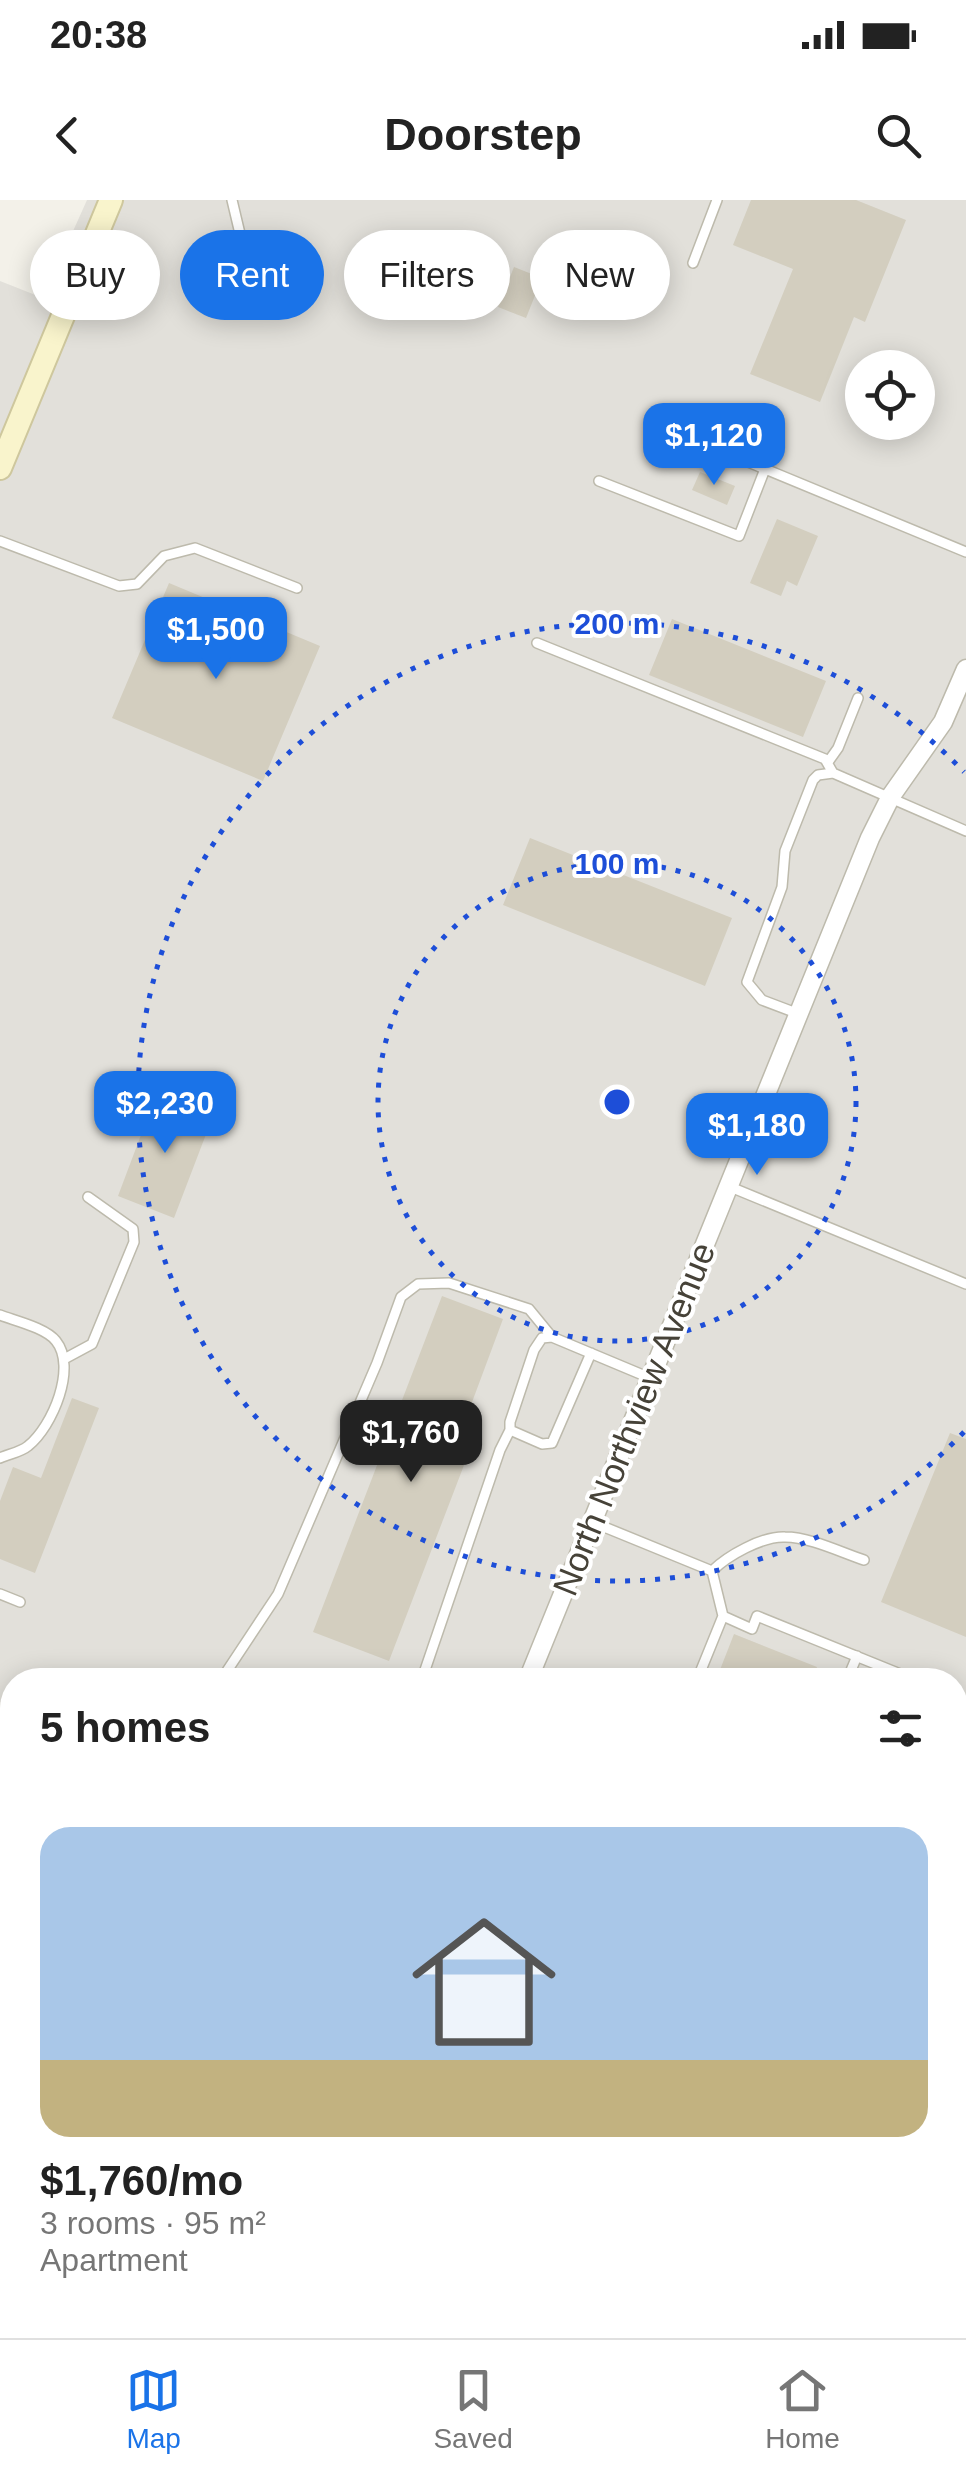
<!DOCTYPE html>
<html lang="en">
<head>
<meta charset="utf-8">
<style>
	:root { --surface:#fff; --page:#f2f2f2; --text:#222; --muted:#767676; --line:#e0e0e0; --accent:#1a73e8 }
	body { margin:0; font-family:Arial,sans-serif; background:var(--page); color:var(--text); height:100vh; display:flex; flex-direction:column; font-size:38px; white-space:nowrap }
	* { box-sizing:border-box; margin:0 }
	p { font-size:32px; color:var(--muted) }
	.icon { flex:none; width:55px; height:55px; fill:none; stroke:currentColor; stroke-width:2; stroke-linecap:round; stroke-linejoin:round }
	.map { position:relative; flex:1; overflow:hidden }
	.drawer { position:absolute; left:0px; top:1468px; width:968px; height:672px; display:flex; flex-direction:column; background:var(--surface); border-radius:40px 40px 0 0; box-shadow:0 5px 25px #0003 }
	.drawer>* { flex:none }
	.hud { position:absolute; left:30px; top:30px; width:908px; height:90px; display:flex; gap:20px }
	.controls { position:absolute; left:845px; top:150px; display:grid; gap:20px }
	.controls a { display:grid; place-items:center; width:90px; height:90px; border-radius:50%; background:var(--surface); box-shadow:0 5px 25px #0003; font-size:50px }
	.price { position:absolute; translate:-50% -85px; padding:0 22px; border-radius:20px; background:var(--accent); color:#fff; font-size:32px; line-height:65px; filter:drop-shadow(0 2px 5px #0008) }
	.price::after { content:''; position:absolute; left:50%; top:60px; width:30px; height:22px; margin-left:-15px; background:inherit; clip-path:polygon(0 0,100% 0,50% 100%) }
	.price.selected { background:#222; color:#fff }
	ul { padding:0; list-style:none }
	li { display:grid; align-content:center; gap:20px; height:530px; padding:0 40px }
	li span { display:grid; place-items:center; height:310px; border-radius:30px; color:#555 }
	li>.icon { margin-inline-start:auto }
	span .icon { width:180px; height:180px; fill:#fffc; stroke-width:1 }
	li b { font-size:42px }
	h2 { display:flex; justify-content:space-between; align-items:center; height:120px; padding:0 40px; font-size:42px }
	.pill { padding:0 35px; border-radius:45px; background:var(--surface); box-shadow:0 5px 25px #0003; font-size:35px; line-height:90px }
	.pill.selected { background:var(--accent); color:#fff }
	.status { display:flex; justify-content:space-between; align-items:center; height:70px; padding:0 50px; background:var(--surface); direction:ltr }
	.status svg { height:28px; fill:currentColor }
	header { display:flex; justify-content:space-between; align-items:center; height:130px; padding:0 40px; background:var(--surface); font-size:45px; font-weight:600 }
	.tab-bar { display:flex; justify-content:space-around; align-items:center; height:140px; border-top:2px solid var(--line); background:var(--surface); font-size:28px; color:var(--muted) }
	.tab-bar a { display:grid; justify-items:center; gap:5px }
	.tab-bar .selected { color:var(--accent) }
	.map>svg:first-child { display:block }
</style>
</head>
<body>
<div class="status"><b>20:38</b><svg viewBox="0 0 49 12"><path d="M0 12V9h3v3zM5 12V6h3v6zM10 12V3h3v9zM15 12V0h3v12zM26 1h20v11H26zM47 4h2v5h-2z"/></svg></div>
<header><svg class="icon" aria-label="back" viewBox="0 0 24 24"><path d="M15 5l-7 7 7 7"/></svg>Doorstep<svg class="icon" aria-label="search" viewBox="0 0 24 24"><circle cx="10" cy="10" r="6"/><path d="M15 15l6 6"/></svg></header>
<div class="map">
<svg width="966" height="2138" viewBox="0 0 966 2138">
	<rect width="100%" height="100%" fill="#f3f1e9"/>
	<path fill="#f2ead6" d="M 88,2128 L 273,2128 L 273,2138 L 89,2138 Z
		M 311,2128 L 723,2128 L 719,2138 L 309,2138 Z"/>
	<path fill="#e2e0da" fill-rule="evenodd" d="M 87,0 L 966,0 L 966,1614 L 955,1619 L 955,1480 L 12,1480 L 12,1507 L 0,1502 L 0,81 L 43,98 ZM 862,168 L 918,168 L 918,222 L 862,222 Z"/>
	<path fill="#d3cebf" d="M 751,0 L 856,0 L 906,20 L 865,122 L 854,117 L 820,202 L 750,174 L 793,69 L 733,45 Z
		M 514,67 L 542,78 L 526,118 L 498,107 Z
		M 700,272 L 735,286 L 727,305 L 692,290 Z
		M 777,319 L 818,336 L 797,386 L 787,381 L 781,396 L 750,383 Z
		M 169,383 L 320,446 L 263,581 L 112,518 Z
		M 672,419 L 826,481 L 803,537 L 649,475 Z
		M 530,638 L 732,718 L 705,786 L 503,705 Z
		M 156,895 L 213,916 L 174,1018 L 118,996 Z
		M 442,1096 L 503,1119 L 465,1221 L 479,1226 L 389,1461 L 313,1432 Z
		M 72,1198 L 99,1208 L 35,1373 L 0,1359 L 0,1301 L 13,1267 L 41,1278 Z
		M 950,1233 L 966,1239 L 966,1437 L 881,1402 Z
		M 734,1434 L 817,1467 L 812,1480 L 716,1480 Z"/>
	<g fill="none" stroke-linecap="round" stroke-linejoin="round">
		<g stroke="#bdbaac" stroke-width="12">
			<path id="service" d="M 232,0 L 241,38 L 259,66
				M 693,63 L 717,0
				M 695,240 L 966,352
				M 599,281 L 739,336 L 765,269
				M 0,341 L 119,386 L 137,384 L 164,356 L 195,348 L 297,388
				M 537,443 L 825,559 L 833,573
				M 828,562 L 838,548 L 858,498
				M 799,814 L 762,800 L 747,782 L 782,687 L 785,651 L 813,580 L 818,575 L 833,573 L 966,631
				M 728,986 L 966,1084
				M 0,1115 C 16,1121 46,1128 56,1141 C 77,1167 53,1226 28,1246 C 21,1252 9,1254 0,1258
				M 591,1153 L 552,1243 L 542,1244 L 510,1230 L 510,1222 L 534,1150 L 542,1138 L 552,1137 L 650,1178
				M 66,1158 L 92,1144 L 134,1042 L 133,1029 L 88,997
				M 592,1322 L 712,1371 L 723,1416 L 697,1480
				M 712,1371 C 727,1356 762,1336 785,1337 C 810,1337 840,1352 864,1360
				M 0,1394 L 20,1402
				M 723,1416 L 752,1429 L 757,1416 L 915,1480
				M 424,1473 L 500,1250 L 510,1230
				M 221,1480 L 278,1394 L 377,1163 L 401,1097 L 418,1084 L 449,1083 L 529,1109 L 552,1137
				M 847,1480 L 857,1456
				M 159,2128 L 160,2138"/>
		</g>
		<g stroke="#bdbaac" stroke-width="21">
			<path id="minor" d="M 528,1480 L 870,638 L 891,596 L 943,522 L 966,469
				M 287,2138 L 287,2128"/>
		</g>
		<g stroke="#cec79d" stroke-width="26">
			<path id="secondary" d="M 0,268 L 111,0
				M 0,1533 L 12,1538
				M 0,1567 L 12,1572
				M 955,1905 L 966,1909
				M 955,1940 L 966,1944"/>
		</g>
		<use href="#service" stroke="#fff" stroke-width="9"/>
		<use href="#minor" stroke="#fff" stroke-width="18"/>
		<use href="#secondary" stroke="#f9f4cc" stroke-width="22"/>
	</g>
	<g fill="none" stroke="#1d4ed8" stroke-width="5" stroke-dasharray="5 10">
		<circle cx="617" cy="902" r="239"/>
		<path d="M964 1232A479 479 0 1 1 964 572"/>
	</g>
	<g text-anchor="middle" stroke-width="8" stroke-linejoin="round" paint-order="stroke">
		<g font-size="35" fill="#464238" stroke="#fff">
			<text transform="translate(634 1219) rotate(-68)" y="12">North Northview Avenue</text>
		</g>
	</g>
	<circle cx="617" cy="902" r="15" fill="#1d4ed8" stroke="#fff" stroke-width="5"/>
	<g font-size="30" text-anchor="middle" font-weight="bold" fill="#1d4ed8" stroke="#fff" stroke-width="8" stroke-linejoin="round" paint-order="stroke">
		<text x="617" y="434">200 m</text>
		<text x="617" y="674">100 m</text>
	</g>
</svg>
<div class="controls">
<a><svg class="icon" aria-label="locate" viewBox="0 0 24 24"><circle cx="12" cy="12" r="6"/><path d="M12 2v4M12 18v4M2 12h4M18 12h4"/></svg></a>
</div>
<b class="price" style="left:714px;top:288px">$1,120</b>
<b class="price" style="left:216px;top:482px">$1,500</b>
<b class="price" style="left:165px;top:956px">$2,230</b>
<b class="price" style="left:757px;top:978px">$1,180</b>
<b class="price selected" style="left:411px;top:1285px">$1,760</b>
<div class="hud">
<a class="pill">Buy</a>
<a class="pill selected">Rent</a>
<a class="pill">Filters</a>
<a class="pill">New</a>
</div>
<section class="drawer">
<h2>5 homes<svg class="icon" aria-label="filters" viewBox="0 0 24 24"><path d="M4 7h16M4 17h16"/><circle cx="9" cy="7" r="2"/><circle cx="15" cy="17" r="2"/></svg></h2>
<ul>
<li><span style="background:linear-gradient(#a9c7e8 75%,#c2b280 0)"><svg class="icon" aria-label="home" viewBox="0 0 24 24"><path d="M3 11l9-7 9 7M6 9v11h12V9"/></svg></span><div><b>$1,760/mo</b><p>3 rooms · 95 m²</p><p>Apartment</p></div></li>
</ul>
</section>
</div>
<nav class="tab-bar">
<a class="selected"><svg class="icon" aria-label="map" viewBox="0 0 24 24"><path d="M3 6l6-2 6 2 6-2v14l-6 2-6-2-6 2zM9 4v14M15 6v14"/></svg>Map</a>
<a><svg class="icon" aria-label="saved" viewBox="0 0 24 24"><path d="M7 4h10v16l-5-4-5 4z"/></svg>Saved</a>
<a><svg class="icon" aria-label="home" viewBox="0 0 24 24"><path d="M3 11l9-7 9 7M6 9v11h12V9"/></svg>Home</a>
</nav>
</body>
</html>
